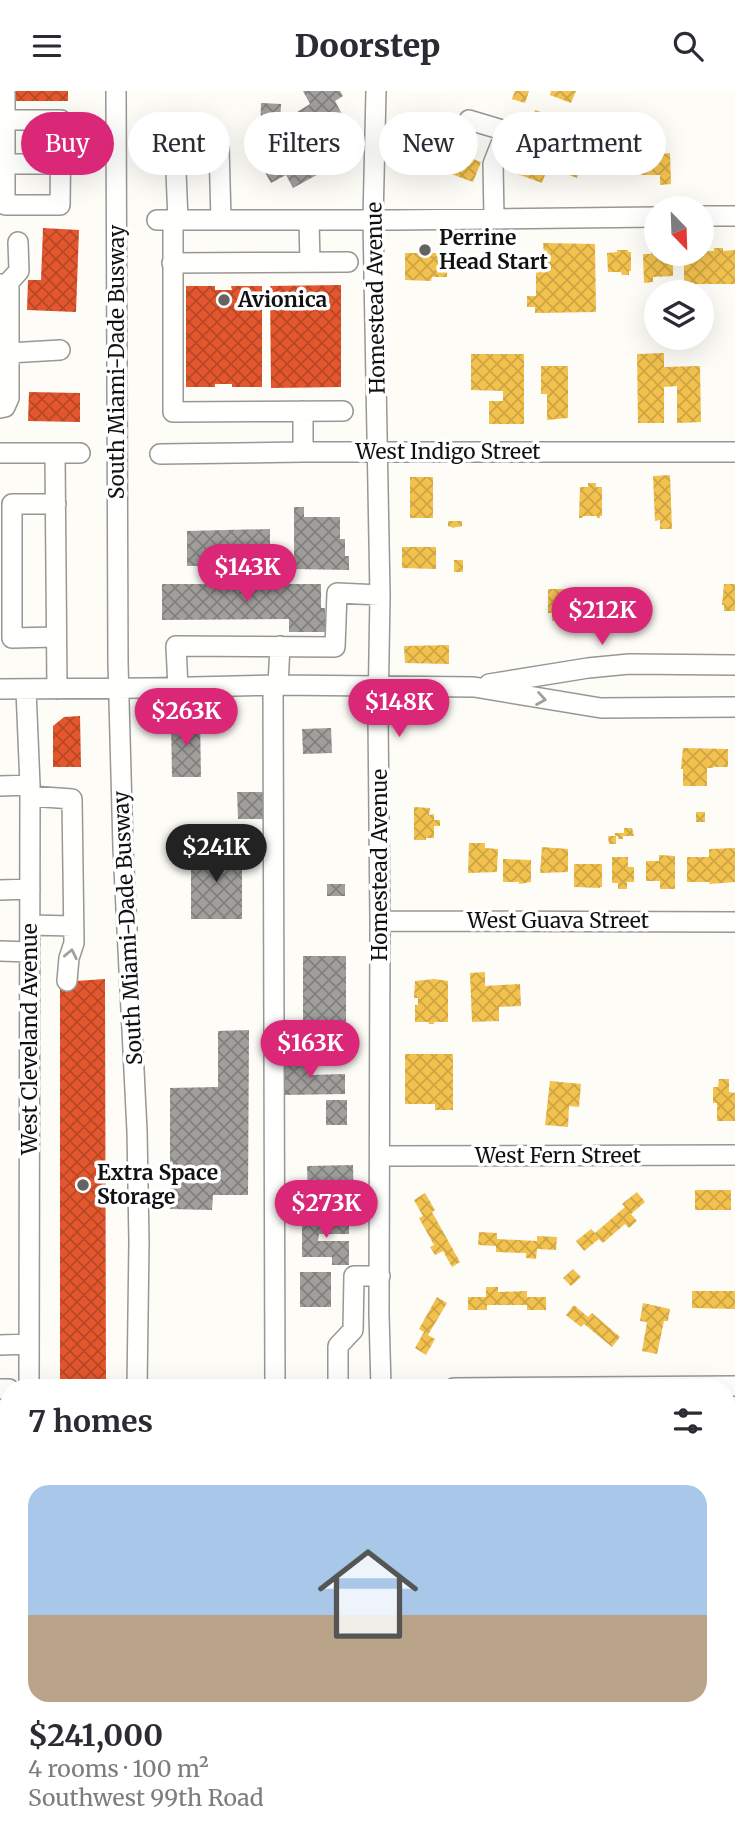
<!DOCTYPE html>
<html lang="en">
<head>
<meta charset="utf-8">
<style>
	:root { --surface:#fff; --page:#f7f7f7; --text:#2b2b33; --muted:#7c7c81; --accent:#db2777 }
	body { margin:0; font-family:Merriweather,serif; background:var(--page); color:var(--text); height:100vh; display:flex; flex-direction:column; font-size:26px; white-space:nowrap }
	* { box-sizing:border-box; margin:0 }
	p { font-size:23px; color:var(--muted) }
	.icon { flex:none; width:38px; height:38px; fill:none; stroke:currentColor; stroke-width:2; stroke-linecap:round; stroke-linejoin:round }
	.map { position:relative; flex:1; overflow:hidden }
	.details { position:absolute; left:0px; top:1288px; width:735px; height:469px; display:flex; flex-direction:column; background:var(--surface); border-radius:28px 28px 0 0; box-shadow:0 7px 28px #0002 }
	.details>* { flex:none }
	.guide { position:absolute; left:21px; top:21px; width:693px; height:63px; display:flex; gap:14px }
	.needle { width:46px; rotate:157deg }
	.tools { position:absolute; left:644px; top:105px; display:grid; gap:14px }
	.tools a { display:grid; place-items:center; width:70px; height:70px; border-radius:50%; background:var(--surface); box-shadow:0 7px 28px #0002; font-size:35px }
	.price { position:absolute; translate:-50% -60px; padding:0 16px; border-radius:24px; background:var(--accent); color:#fff; font-size:23px; line-height:46px; filter:drop-shadow(0 2px 4px #0008) }
	.price::after { content:''; position:absolute; left:50%; top:42px; width:21px; height:16px; margin-left:-10px; background:inherit; clip-path:polygon(0 0,100% 0,50% 100%) }
	.price.selected { background:#222; color:#fff }
	ul { padding:0; list-style:none }
	li { display:grid; align-content:center; gap:14px; height:371px; padding:0 28px }
	li span { display:grid; place-items:center; height:217px; border-radius:21px; color:#555 }
	li>.icon { margin-inline-start:auto }
	span .icon { width:126px; height:126px; fill:#fffc; stroke-width:1 }
	li b { font-size:30px }
	h2 { display:flex; justify-content:space-between; align-items:center; height:84px; padding:0 28px; font-size:30px }
	.chip { padding:0 24px; border-radius:32px; background:var(--surface); box-shadow:0 7px 28px #0002; font-size:24px; line-height:63px }
	.chip.selected { background:var(--accent); color:#fff }
	header { display:flex; justify-content:space-between; align-items:center; height:91px; padding:0 28px; background:var(--surface); font-size:32px; font-weight:800 }
	.map>svg:first-child { display:block }
</style>
</head>
<body>
<header><svg class="icon" aria-label="menu" viewBox="0 0 24 24"><path d="M4 6h16M4 12h16M4 18h16"/></svg>Doorstep<svg class="icon" aria-label="search" viewBox="0 0 24 24"><circle cx="10" cy="10" r="6"/><path d="M15 15l6 6"/></svg></header>
<div class="map">
<svg width="735" height="1757" viewBox="0 0 735 1757">
	<defs>
		<pattern id="homes-cross-hatch" width="8" height="8" patternUnits="userSpaceOnUse" patternTransform="scale(1.75)"><rect width="8" height="8" fill="#f2c14e"/><path d="M0 0l8 8M0 8l8-8" fill="none" stroke="#cea543"/></pattern>
		<pattern id="shops-cross-hatch" width="8" height="8" patternUnits="userSpaceOnUse" patternTransform="scale(1.75)"><rect width="8" height="8" fill="#e4572e"/><path d="M0 0l8 8M0 8l8-8" fill="none" stroke="#b74726"/></pattern>
		<pattern id="building-cross-hatch" width="8" height="8" patternUnits="userSpaceOnUse" patternTransform="scale(1.75)"><rect width="8" height="8" fill="#a19f9c"/><path d="M0 0l8 8M0 8l8-8" fill="none" stroke="#82807e"/></pattern>
	</defs>
	<rect width="100%" height="100%" fill="#fdfcf7"/>
	<path fill="url(#homes-cross-hatch)" d="M 515,0 L 529,0 L 525,12 L 512,8 Z
		M 551,0 L 576,0 L 571,12 L 550,4 Z
		M 535,19 L 565,30 L 558,51 L 528,40 Z
		M 425,22 L 445,30 L 432,64 L 412,56 Z
		M 640,46 L 663,46 L 663,63 L 670,62 L 671,93 L 660,94 L 660,84 L 641,84 Z
		M 567,49 L 588,57 L 577,87 L 556,79 Z
		M 451,60 L 481,71 L 473,91 L 443,80 Z
		M 517,60 L 549,73 L 542,92 L 509,80 Z
		M 543,152 L 595,153 L 596,221 L 535,222 L 535,216 L 527,216 L 527,205 L 536,205 L 536,163 L 544,163 Z
		M 702,157 L 708,157 L 708,160 L 714,160 L 714,157 L 723,157 L 723,160 L 735,159 L 735,193 L 684,193 L 684,163 L 702,163 Z
		M 617,159 L 628,159 L 628,161 L 631,161 L 631,180 L 629,180 L 629,184 L 622,184 L 621,181 L 608,181 L 607,162 L 617,161 Z
		M 651,160 L 656,160 L 656,163 L 673,163 L 673,185 L 653,186 L 653,191 L 644,192 L 643,163 L 651,163 Z
		M 405,162 L 448,162 L 447,186 L 432,186 L 431,190 L 405,189 Z
		M 664,262 L 664,276 L 700,275 L 701,331 L 677,332 L 677,295 L 664,296 L 664,332 L 638,332 L 637,263 Z
		M 471,263 L 524,263 L 524,333 L 489,333 L 489,310 L 503,310 L 503,300 L 471,299 Z
		M 541,275 L 568,275 L 568,327 L 547,329 L 547,303 L 541,303 Z
		M 670,384 L 672,438 L 660,438 L 660,429 L 655,430 L 653,385 Z
		M 410,386 L 433,386 L 433,427 L 410,427 Z
		M 588,392 L 596,392 L 596,396 L 602,396 L 602,425 L 600,425 L 600,427 L 597,427 L 597,425 L 583,425 L 582,427 L 579,427 L 580,396 L 588,396 Z
		M 448,430 L 462,430 L 462,435 L 452,437 L 452,436 L 448,435 Z
		M 402,456 L 436,456 L 436,478 L 402,477 Z
		M 454,469 L 463,469 L 463,481 L 454,481 Z
		M 724,493 L 735,493 L 735,520 L 724,520 L 724,514 L 722,514 Z
		M 548,498 L 593,498 L 593,522 L 588,522 L 588,530 L 552,530 L 552,522 L 548,522 Z
		M 449,554 L 449,573 L 405,572 L 404,555 Z
		M 683,657 L 728,658 L 728,676 L 713,676 L 713,677 L 707,677 L 707,695 L 683,695 L 683,678 L 681,678 Z
		M 414,716 L 430,717 L 429,724 L 434,723 L 434,729 L 440,729 L 440,735 L 434,735 L 434,747 L 426,747 L 426,749 L 414,749 Z
		M 696,721 L 705,721 L 705,731 L 696,731 Z
		M 624,737 L 632,737 L 634,745 L 623,745 L 623,748 L 618,748 L 618,745 L 616,745 L 616,753 L 609,753 L 608,745 L 615,745 L 615,742 L 624,742 Z
		M 469,752 L 485,752 L 485,757 L 498,758 L 497,781 L 468,782 Z
		M 542,756 L 568,758 L 568,781 L 540,782 Z
		M 735,757 L 735,791 L 709,793 L 710,791 L 687,791 L 687,766 L 709,766 L 709,758 Z
		M 659,764 L 675,765 L 675,798 L 660,798 L 660,790 L 646,790 L 646,770 L 659,770 Z
		M 612,766 L 628,766 L 628,776 L 634,776 L 634,791 L 627,791 L 627,798 L 618,798 L 618,792 L 612,792 Z
		M 503,768 L 531,769 L 531,791 L 519,793 L 519,791 L 503,791 Z
		M 574,773 L 602,773 L 602,796 L 600,796 L 600,797 L 574,796 Z
		M 485,881 L 485,895 L 520,893 L 521,915 L 499,916 L 499,930 L 472,931 L 470,882 Z
		M 434,888 L 448,890 L 448,931 L 434,931 L 434,933 L 429,933 L 429,931 L 415,931 L 415,914 L 418,914 L 418,907 L 414,907 L 415,890 Z
		M 405,963 L 453,963 L 453,1019 L 435,1019 L 435,1013 L 405,1013 Z
		M 719,988 L 729,988 L 729,1001 L 735,1002 L 735,1030 L 717,1030 L 717,1012 L 713,1012 L 713,996 L 718,996 Z
		M 550,990 L 581,993 L 579,1016 L 569,1015 L 568,1036 L 545,1034 Z
		M 695,1099 L 731,1099 L 731,1119 L 695,1119 Z
		M 637,1101 L 645,1111 L 631,1123 L 637,1130 L 629,1137 L 625,1133 L 603,1152 L 599,1148 L 584,1160 L 576,1150 L 591,1138 L 595,1142 L 625,1116 L 622,1113 Z
		M 425,1102 L 435,1119 L 432,1121 L 460,1171 L 452,1176 L 443,1160 L 435,1164 L 430,1156 L 434,1154 L 419,1127 L 423,1125 L 414,1109 Z
		M 479,1141 L 497,1142 L 497,1148 L 537,1150 L 537,1145 L 557,1146 L 556,1159 L 537,1158 L 536,1168 L 526,1167 L 526,1162 L 496,1161 L 496,1155 L 478,1154 Z
		M 573,1178 L 581,1186 L 571,1195 L 563,1187 Z
		M 486,1196 L 498,1196 L 498,1201 L 527,1200 L 527,1206 L 546,1206 L 546,1219 L 527,1219 L 527,1214 L 487,1214 L 487,1219 L 468,1219 L 468,1206 L 486,1206 Z
		M 692,1200 L 735,1200 L 735,1218 L 692,1217 Z
		M 437,1206 L 447,1212 L 428,1244 L 435,1248 L 426,1264 L 415,1257 L 424,1241 L 419,1238 Z
		M 643,1212 L 670,1218 L 668,1230 L 664,1230 L 657,1263 L 642,1260 L 647,1231 L 640,1230 Z
		M 574,1214 L 588,1226 L 592,1222 L 620,1246 L 612,1256 L 584,1233 L 581,1236 L 566,1224 Z
		M 726,1555 L 735,1555 L 735,1583 L 726,1583 Z
		M 726,1670 L 735,1670 L 735,1703 L 726,1703 Z"/>
	<path fill="url(#shops-cross-hatch)" d="M 10,0 L 68,0 L 68,10 L 10,10 Z
		M 43,137 L 79,139 L 76,221 L 27,219 L 28,189 L 41,189 Z
		M 341,194 L 341,296 L 271,297 L 270,195 Z
		M 186,195 L 215,195 L 215,199 L 232,199 L 231,195 L 262,195 L 262,296 L 232,296 L 232,293 L 215,293 L 215,296 L 186,296 Z
		M 29,301 L 80,302 L 80,331 L 28,330 Z
		M 80,625 L 81,676 L 53,676 L 53,635 L 64,626 Z
		M 105,888 L 106,1297 L 60,1297 L 60,891 Z"/>
	<path fill="url(#building-cross-hatch)" d="M 303,0 L 340,0 L 343,5 L 335,10 L 343,25 L 335,29 L 343,45 L 333,51 L 344,69 L 293,97 L 286,84 L 271,92 L 250,55 L 260,49 L 261,12 L 281,13 L 280,39 L 270,38 L 270,44 L 285,71 L 306,61 L 298,44 L 306,40 L 297,21 L 310,13 Z
		M 294,416 L 304,416 L 304,426 L 340,426 L 340,448 L 345,448 L 345,465 L 349,465 L 349,479 L 294,478 Z
		M 270,438 L 270,461 L 256,461 L 257,474 L 187,475 L 187,440 Z
		M 162,493 L 321,493 L 321,517 L 325,517 L 325,541 L 289,541 L 289,528 L 162,529 Z
		M 171,628 L 200,628 L 201,686 L 172,686 Z
		M 331,637 L 332,662 L 303,663 L 302,638 Z
		M 237,701 L 263,701 L 263,728 L 238,728 Z
		M 191,758 L 242,758 L 242,828 L 191,828 Z
		M 327,793 L 345,793 L 345,805 L 327,805 Z
		M 303,865 L 346,865 L 346,948 L 303,948 Z
		M 249,939 L 248,1104 L 213,1104 L 212,1119 L 170,1118 L 170,997 L 218,996 L 218,940 Z
		M 284,967 L 307,967 L 308,984 L 345,983 L 345,1003 L 285,1004 Z
		M 326,1009 L 347,1009 L 347,1034 L 326,1034 Z
		M 353,1074 L 354,1116 L 328,1117 L 328,1108 L 308,1109 L 307,1075 Z
		M 302,1128 L 349,1129 L 349,1143 L 319,1143 L 318,1150 L 349,1150 L 349,1174 L 332,1174 L 332,1166 L 302,1166 Z
		M 300,1181 L 331,1181 L 331,1216 L 300,1216 Z"/>
	<g fill="none" stroke-linecap="round" stroke-linejoin="round">
		<g stroke="#979795" stroke-width="22">
			<path id="minor" d="M 116,0 L 118,572 L 123,757 L 137,1040 L 139,1151 L 137,1297
				M 376,0 L 373,129 L 380,504 L 378,624 L 380,830 L 379,1223 L 381,1297
				M 5,29 L 61,29 L 60,114 L 5,114 L 5,80
				M 469,29 L 506,40 L 493,73 L 494,127
				M 5,73 L 61,73
				M 0,80 L 5,80 L 5,0
				M 702,125 L 735,125
				M 173,128 L 173,321 L 343,320
				M 157,129 L 395,129 L 656,126
				M 178,129 L 175,57 L 219,55 L 221,129
				M 309,129 L 310,171
				M 172,172 L 348,171
				M 0,193 L 7,193 L 9,196 L 9,307 L 5,316 L 0,317
				M 7,193 L 19,180 L 18,151
				M 9,262 L 60,259
				M 303,320 L 303,361
				M 0,362 L 80,362
				M 55,363 L 57,598
				M 160,363 L 303,361 L 735,361
				M 56,413 L 12,413 L 12,547 L 56,546
				M 489,593 L 588,577 L 629,573 L 735,574
				M 273,594 L 275,1297
				M 278,594 L 280,555
				M 178,597 L 176,555 L 335,556 L 337,502 L 380,504
				M 0,598 L 151,597 L 278,594 L 474,596 L 601,617 L 735,616
				M 26,599 L 30,694 L 29,1297
				M 0,695 L 30,694
				M 30,705 L 72,708 L 74,852 L 69,867 L 67,890
				M 0,799 L 30,798
				M 380,830 L 735,831
				M 30,834 L 73,835
				M 0,860 L 30,861
				M 380,1065 L 735,1064
				M 0,1254 L 29,1253
				M 338,1297 L 338,1255 L 353,1239 L 354,1185 L 380,1185
				M 454,1297 L 735,1295
				M 0,1298 L 9,1298
				M 0,1569 L 9,1570
				M 726,1618 L 735,1618
				M 29,1748 L 29,1757
				M 127,1748 L 127,1757
				M 383,1748 L 383,1757
				M 504,1748 L 504,1757
				M 187,1757 L 188,1748"/>
		</g>
		<use href="#minor" stroke="#fffffe" stroke-width="19"/>
	</g>
	<defs><path id="oneway-chevron" d="M-2-3.5L2.5 0L-2 3.5" fill="none" stroke-width="1.6" stroke-linecap="round" stroke-linejoin="round" transform="scale(1.75)"/></defs>
	<g stroke="#a0a09f">
		<use href="#oneway-chevron" transform="translate(541 608) rotate(9)"/>
		<use href="#oneway-chevron" transform="translate(71 863) rotate(-78)"/>
	</g>
	<g fill="#646362" stroke="#fff" stroke-width="2.5">
		<circle cx="425" cy="159" r="7"/>
		<circle cx="224" cy="209" r="7"/>
		<circle cx="83" cy="1094" r="7"/>
	</g>
	<g text-anchor="middle" stroke-width="7" stroke-linejoin="round" paint-order="stroke">
		<g font-size="21" font-weight="bold" fill="#111" stroke="#fff" text-anchor="start">
			<text x="439" y="154">Perrine<tspan x="439" dy="24">Head Start</tspan></text>
			<text x="238" y="216">Avionica</text>
			<text x="97" y="1089">Extra Space<tspan x="97" dy="24">Storage</tspan></text>
		</g>
		<g font-size="21" fill="#111" stroke="#fff">
			<text transform="translate(376 207) rotate(-91)" y="7">Homestead Avenue</text>
			<text transform="translate(117 271) rotate(-90)" y="7">South Miami-Dade Busway</text>
			<text x="448" y="368">West Indigo Street</text>
			<text transform="translate(380 774) rotate(-90)" y="7">Homestead Avenue</text>
			<text x="558" y="837">West Guava Street</text>
			<text transform="translate(128 837) rotate(-93)" y="7">South Miami-Dade Busway</text>
			<text transform="translate(30 948) rotate(-90)" y="7">West Cleveland Avenue</text>
			<text x="558" y="1072">West Fern Street</text>
		</g>
	</g>
</svg>
<div class="tools">
<a><svg class="needle" viewBox="-14 -14 28 28"><path d="M0-13l5 13h-10z" fill="#e53935"/><path d="M0 13l5-13h-10z" fill="#7c7c81"/></svg></a>
<a><svg class="icon" aria-label="layers" viewBox="0 0 24 24"><path d="M12 4l9 5-9 5-9-5zM3 14l9 5 9-5"/></svg></a>
</div>
<b class="price" style="left:247px;top:513px">$143K</b>
<b class="price" style="left:602px;top:556px">$212K</b>
<b class="price" style="left:399px;top:648px">$148K</b>
<b class="price" style="left:186px;top:657px">$263K</b>
<b class="price selected" style="left:216px;top:793px">$241K</b>
<b class="price" style="left:310px;top:989px">$163K</b>
<b class="price" style="left:326px;top:1149px">$273K</b>
<div class="guide">
<a class="chip selected">Buy</a>
<a class="chip">Rent</a>
<a class="chip">Filters</a>
<a class="chip">New</a>
<a class="chip">Apartment</a>
</div>
<section class="details">
<h2>7 homes<svg class="icon" aria-label="filters" viewBox="0 0 24 24"><path d="M4 7h16M4 17h16"/><circle cx="9" cy="7" r="2"/><circle cx="15" cy="17" r="2"/></svg></h2>
<ul>
<li><span style="background:linear-gradient(#a9c7e8 60%,#b9a48a 0)"><svg class="icon" aria-label="home" viewBox="0 0 24 24"><path d="M3 11l9-7 9 7M6 9v11h12V9"/></svg></span><div><b>$241,000</b><p>4 rooms · 100 m²</p><p>Southwest 99th Road</p></div></li>
</ul>
</section>
</div>
</body>
</html>
